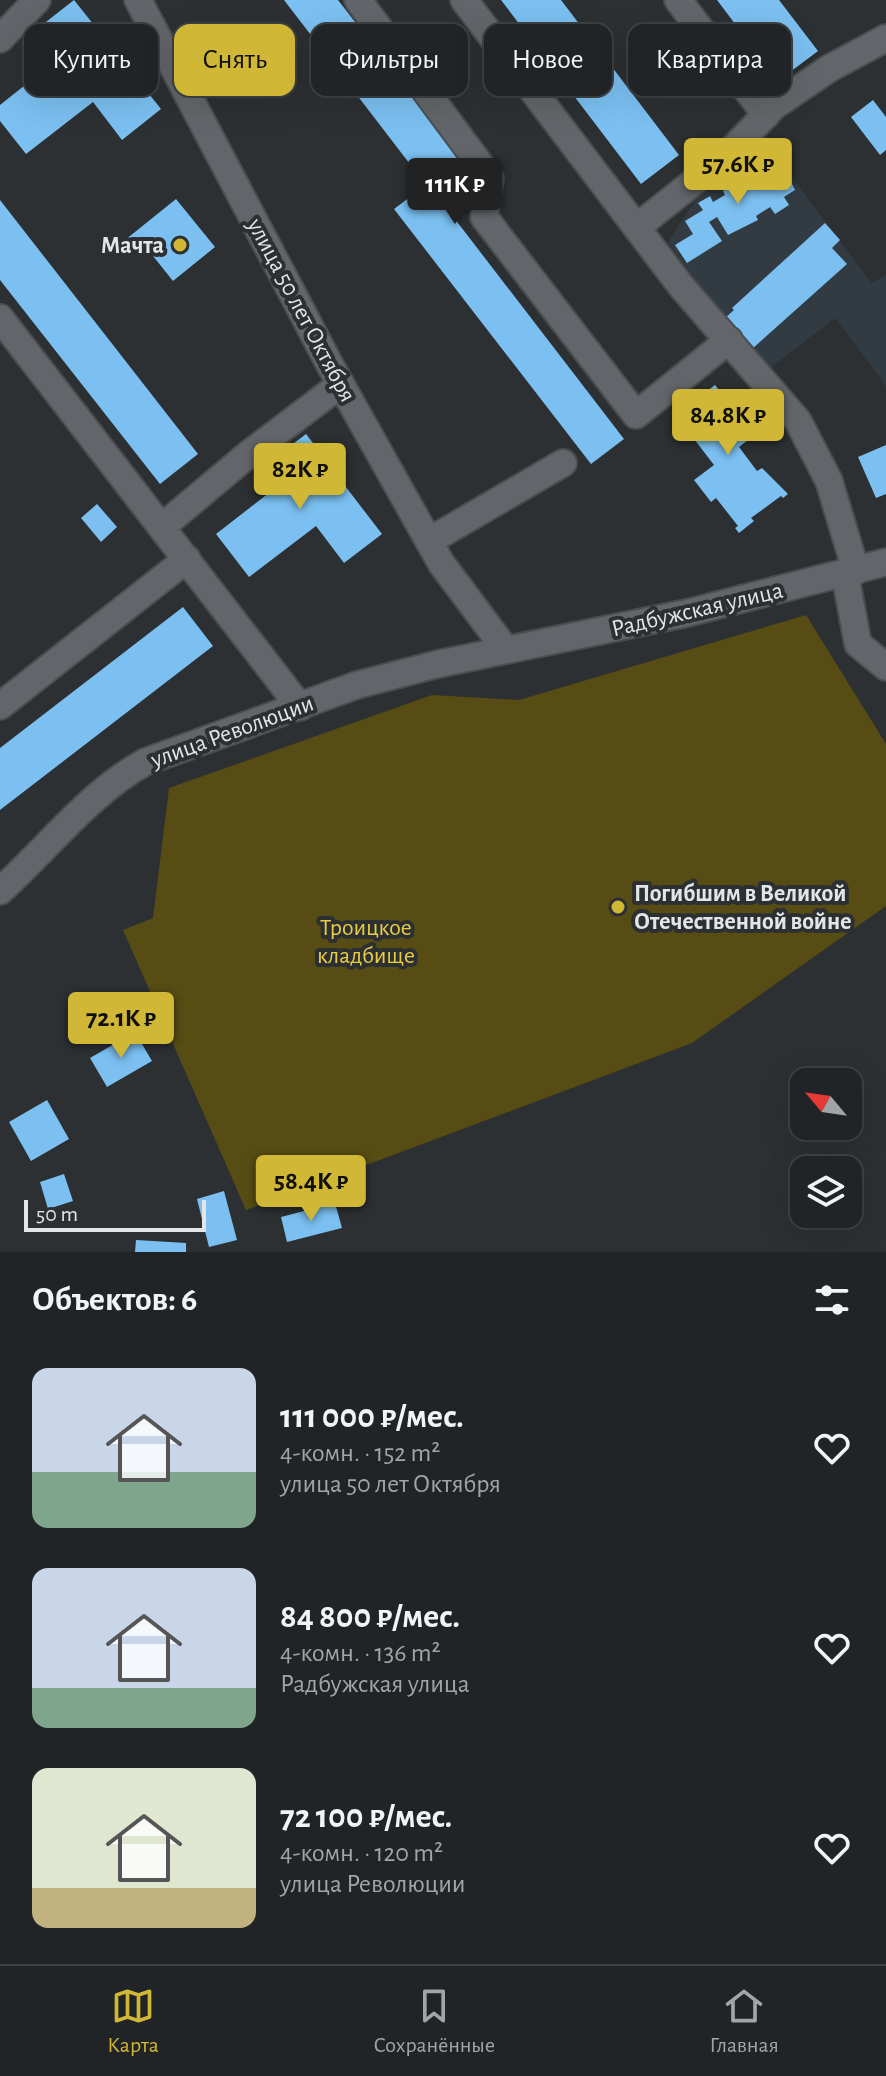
<!DOCTYPE html>
<html lang="ru">
<head>
<meta charset="utf-8">
<style>
	:root { --surface:#212426; --page:#292c2e; --text:#f1f3f6; --muted:#a2a4a7; --line:#3e4143; --accent:#d1b736 }
	body { margin:0; font-family:"Alegreya Sans",sans-serif; background:var(--page); color:var(--text); height:100vh; display:flex; flex-direction:column; font-size:30px; white-space:nowrap }
	* { box-sizing:border-box; margin:0 }
	p { font-size:26px; color:var(--muted) }
	.icon { flex:none; width:44px; height:44px; fill:none; stroke:currentColor; stroke-width:2; stroke-linecap:round; stroke-linejoin:round }
	.map { position:relative; height:1252px; overflow:hidden }
	.sheet { display:flex; flex-direction:column; background:var(--surface); flex:1 }
	.sheet>* { flex:none }
	.top-card { position:absolute; left:24px; top:24px; width:838px; height:72px; display:flex; gap:16px }
	.needle { width:52px; rotate:299deg }
	.fabs { position:absolute; left:790px; top:1068px; display:grid; gap:16px }
	.fabs a { display:grid; place-items:center; width:72px; height:72px; border-radius:16px; background:var(--surface); box-shadow:0 8px 32px #0002,0 0 0 2px var(--line); font-size:40px }
	.scale { position:absolute; left:24px; bottom:20px; width:182px; box-sizing:border-box; padding-left:8px; border:4px solid #e3e6e7; border-top:0; font-size:22px; line-height:28px; white-space:nowrap; color:#e3e6e7; -webkit-text-stroke:6px #2c3033; paint-order:stroke }
	.price { position:absolute; translate:-50% -68px; padding:0 18px; border-radius:8px; background:var(--accent); color:#111; font-size:26px; line-height:52px; filter:drop-shadow(0 2px 4px #0008) }
	.price::after { content:''; position:absolute; left:50%; top:48px; width:24px; height:18px; margin-left:-12px; background:inherit; clip-path:polygon(0 0,100% 0,50% 100%) }
	.price.selected { background:#222; color:#fff }
	ul { padding:0; list-style:none }
	li { display:flex; align-items:center; gap:24px; height:200px; padding:0 32px }
	li span { display:grid; place-items:center; flex:none; width:224px; height:160px; border-radius:16px; color:#555 }
	li>.icon { margin-inline-start:auto }
	span .icon { width:96px; height:96px; fill:#fffc; stroke-width:1 }
	li b { font-size:34px }
	h2 { display:flex; justify-content:space-between; align-items:center; height:96px; padding:0 32px; font-size:34px }
	.tag { padding:0 28px; border-radius:16px; background:var(--surface); box-shadow:0 8px 32px #0002,0 0 0 2px var(--line); font-size:28px; line-height:72px }
	.tag.selected { background:var(--accent); color:#111 }
	.tabs { display:flex; justify-content:space-around; align-items:center; height:112px; border-top:2px solid var(--line); background:var(--surface); font-size:22px; color:var(--muted) }
	.tabs a { display:grid; justify-items:center; gap:4px }
	.tabs .selected { color:var(--accent) }
	.map>svg:first-child { display:block }
</style>
</head>
<body>
<div class="map">
<svg width="886" height="1252" viewBox="0 0 886 1252">
	<rect width="100%" height="100%" fill="#2c3033"/>
	<path fill="#323b41" d="M 763,130 L 787,171 L 872,283 L 886,275 L 886,386 L 835,318 L 768,370 L 717,314 L 668,242 L 697,198 Z"/>
	<path fill="#574c14" d="M 806,615 L 886,744 L 886,906 L 692,1043 L 246,1210 L 123,930 L 153,918 L 169,788 L 432,695 L 519,700 Z"/>
	<path fill="#7bc0f1" d="M 74,0 L 161,109 L 122,140 L 93,102 L 26,154 L 0,121 L 0,105 L 59,58 L 37,29 Z
		M 284,0 L 338,0 L 461,159 L 428,184 L 624,439 L 591,464 L 394,209 L 426,185 Z
		M 501,0 L 561,0 L 679,155 L 641,184 Z
		M 717,0 L 779,0 L 818,51 L 778,81 Z
		M 873,100 L 886,117 L 886,150 L 880,155 L 851,117 Z
		M 776,152 L 795,190 L 784,197 L 789,205 L 775,214 L 770,207 L 756,216 L 758,220 L 728,235 L 717,217 L 709,222 L 722,241 L 687,263 L 675,245 L 693,234 L 685,221 L 703,210 L 698,203 L 710,196 L 713,202 L 725,195 L 723,191 L 737,183 L 734,178 L 746,170 L 748,175 L 763,166 L 760,162 Z
		M 176,199 L 215,247 L 173,281 L 145,246 L 136,253 L 125,240 Z
		M 0,200 L 198,454 L 160,484 L 0,280 Z
		M 825,223 L 840,240 L 832,248 L 847,264 L 752,349 L 724,319 L 734,310 L 732,308 Z
		M 715,385 L 737,413 L 741,409 L 750,420 L 754,417 L 766,432 L 761,436 L 758,432 L 739,447 L 757,471 L 762,468 L 788,494 L 783,498 L 781,496 L 751,518 L 754,521 L 739,533 L 735,528 L 738,526 L 716,498 L 711,502 L 694,480 L 714,465 L 691,435 L 687,438 L 672,418 Z
		M 306,434 L 326,460 L 331,456 L 345,474 L 339,478 L 382,534 L 344,563 L 316,526 L 249,577 L 216,534 L 283,482 L 268,463 Z
		M 886,445 L 886,494 L 876,498 L 858,457 Z
		M 97,504 L 117,527 L 101,542 L 81,518 Z
		M 183,607 L 213,646 L 0,810 L 0,748 Z
		M 135,1032 L 152,1061 L 107,1087 L 90,1058 Z
		M 47,1100 L 69,1139 L 31,1161 L 9,1122 Z
		M 64,1174 L 73,1201 L 48,1209 L 40,1182 Z
		M 224,1191 L 237,1240 L 209,1247 L 197,1199 Z
		M 335,1203 L 342,1228 L 287,1242 L 281,1217 Z
		M 136,1240 L 186,1243 L 186,1252 L 135,1252 Z"/>
	<g fill="none" stroke-linecap="round" stroke-linejoin="round">
		<g stroke="#4b4e50" stroke-width="30">
			<path id="minor" d="M 138,0 L 330,365 L 441,563 L 506,650
				M 358,0 L 490,178 L 484,217 L 636,415 L 729,340
				M 464,0 L 681,286 L 798,421 L 829,481 L 856,571
				M 678,0 L 766,115
				M 0,39 L 37,0
				M 637,227 L 725,157 L 774,106 L 830,68 L 886,38
				M 0,318 L 300,707
				M 163,526 L 250,453 L 341,384
				M 429,541 L 563,463
				M 845,574 L 858,644 L 886,667
				M 0,706 L 187,559
				M 0,891 C 48,848 88,794 145,762 L 357,685 L 438,664 L 687,613 L 886,562"/>
		</g>
		<use href="#minor" stroke="#62666a" stroke-width="26"/>
	</g>
	<g fill="#d1b736" stroke="#2c3033" stroke-width="3">
		<circle cx="180" cy="245" r="8"/>
		<circle cx="618" cy="907" r="8"/>
	</g>
	<g text-anchor="middle" stroke-width="8" stroke-linejoin="round" paint-order="stroke">
		<g font-size="24" font-weight="bold" fill="#e3e6e7" stroke="#2c3033" text-anchor="end">
			<text x="164" y="253">Мачта</text>
			<text x="634" y="901" text-anchor="start">Погибшим в Великой<tspan x="634" dy="28">Отечественной войне</tspan></text>
		</g>
		<g font-size="24" fill="#e3e6e7" stroke="#2c3033">
			<text transform="translate(302 310) rotate(62)" y="8">улица 50 лет Октября</text>
			<text transform="translate(697 609) rotate(-13)" y="8">Радбужская улица</text>
			<text transform="translate(232 731) rotate(-20)" y="8">улица Революции</text>
		</g>
		<g font-size="24" fill="#e8cc40" stroke="#2c3033">
			<text x="366" y="935">Троицкое<tspan x="366" dy="28">кладбище</tspan></text>
		</g>
	</g>
</svg>
<div class="fabs">
<a><svg class="needle" viewBox="-14 -14 28 28"><path d="M0-13l5 13h-10z" fill="#e53935"/><path d="M0 13l5-13h-10z" fill="#a2a4a7"/></svg></a>
<a><svg class="icon" aria-label="layers" viewBox="0 0 24 24"><path d="M12 4l9 5-9 5-9-5zM3 14l9 5 9-5"/></svg></a>
</div>
<div class="scale">50 m</div>
<b class="price" style="left:738px;top:206px">57.6K ₽</b>
<b class="price selected" style="left:455px;top:226px">111K ₽</b>
<b class="price" style="left:728px;top:457px">84.8K ₽</b>
<b class="price" style="left:300px;top:511px">82K ₽</b>
<b class="price" style="left:121px;top:1060px">72.1K ₽</b>
<b class="price" style="left:311px;top:1223px">58.4K ₽</b>
<div class="top-card">
<a class="tag">Купить</a>
<a class="tag selected">Снять</a>
<a class="tag">Фильтры</a>
<a class="tag">Новое</a>
<a class="tag">Квартира</a>
</div>
</div>
<section class="sheet">
<h2>Объектов: 6<svg class="icon" aria-label="filters" viewBox="0 0 24 24"><path d="M4 7h16M4 17h16"/><circle cx="9" cy="7" r="2"/><circle cx="15" cy="17" r="2"/></svg></h2>
<ul>
<li><span style="background:linear-gradient(#c9d6e8 65%,#7fa58c 0)"><svg class="icon" aria-label="home" viewBox="0 0 24 24"><path d="M3 11l9-7 9 7M6 9v11h12V9"/></svg></span><div><b>111 000 ₽/мес.</b><p>4-комн. · 152 m²</p><p>улица 50 лет Октября</p></div><svg class="icon" aria-label="heart" viewBox="0 0 24 24"><path d="M12 20l-8-8c-3-5 5-10 8-4 3-6 11-1 8 4z"/></svg></li>
<li><span style="background:linear-gradient(#c9d6e8 75%,#7fa58c 0)"><svg class="icon" aria-label="home" viewBox="0 0 24 24"><path d="M3 11l9-7 9 7M6 9v11h12V9"/></svg></span><div><b>84 800 ₽/мес.</b><p>4-комн. · 136 m²</p><p>Радбужская улица</p></div><svg class="icon" aria-label="heart" viewBox="0 0 24 24"><path d="M12 20l-8-8c-3-5 5-10 8-4 3-6 11-1 8 4z"/></svg></li>
<li><span style="background:linear-gradient(#dfe7d0 75%,#c2b280 0)"><svg class="icon" aria-label="home" viewBox="0 0 24 24"><path d="M3 11l9-7 9 7M6 9v11h12V9"/></svg></span><div><b>72 100 ₽/мес.</b><p>4-комн. · 120 m²</p><p>улица Революции</p></div><svg class="icon" aria-label="heart" viewBox="0 0 24 24"><path d="M12 20l-8-8c-3-5 5-10 8-4 3-6 11-1 8 4z"/></svg></li>
</ul>
</section>
<nav class="tabs">
<a class="selected"><svg class="icon" aria-label="map" viewBox="0 0 24 24"><path d="M3 6l6-2 6 2 6-2v14l-6 2-6-2-6 2zM9 4v14M15 6v14"/></svg>Карта</a>
<a><svg class="icon" aria-label="saved" viewBox="0 0 24 24"><path d="M7 4h10v16l-5-4-5 4z"/></svg>Сохранённые</a>
<a><svg class="icon" aria-label="home" viewBox="0 0 24 24"><path d="M3 11l9-7 9 7M6 9v11h12V9"/></svg>Главная</a>
</nav>
</body>
</html>
